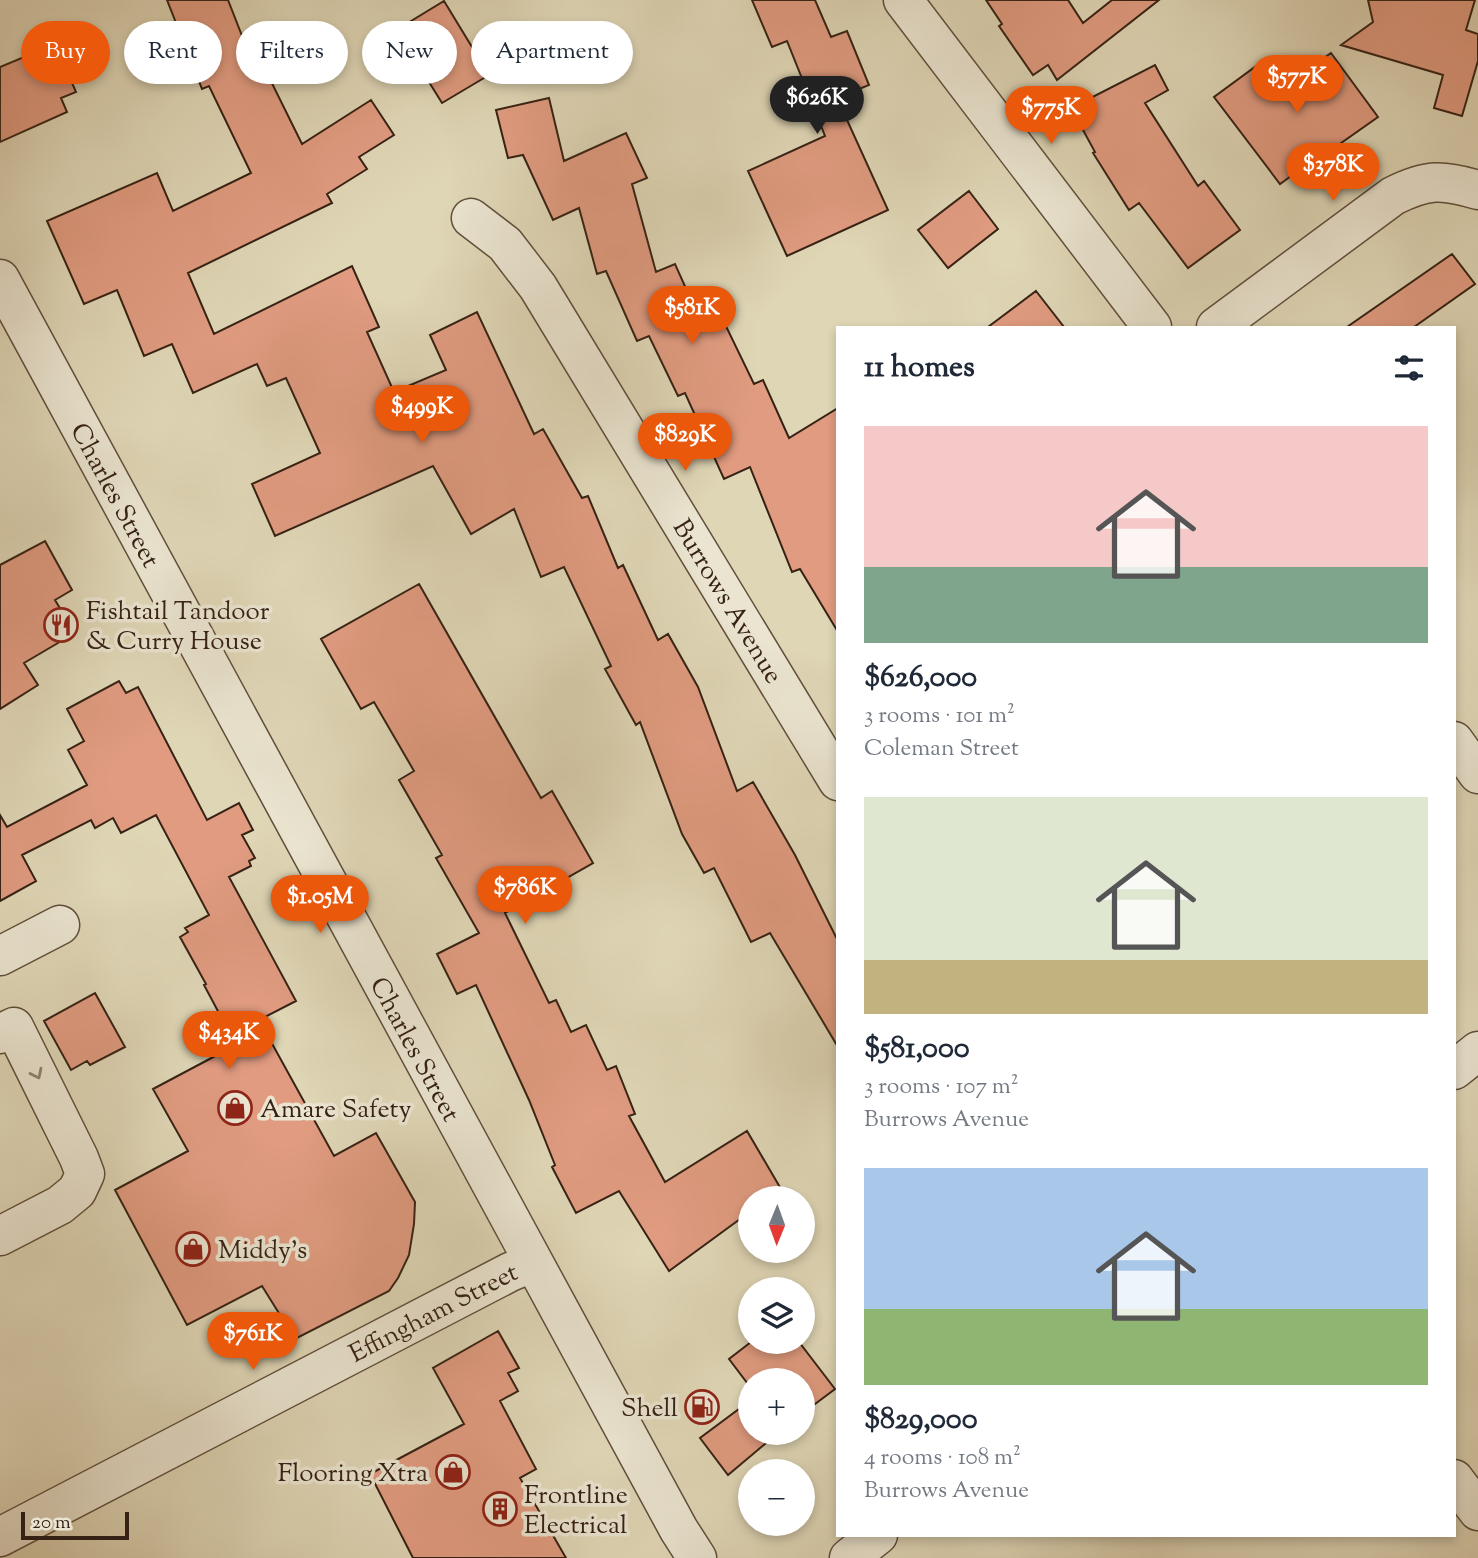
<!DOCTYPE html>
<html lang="en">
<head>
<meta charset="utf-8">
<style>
	:root { --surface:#fff; --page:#f2f2f3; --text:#1f2937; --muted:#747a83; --accent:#ea580c }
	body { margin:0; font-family:"Sorts Mill Goudy",serif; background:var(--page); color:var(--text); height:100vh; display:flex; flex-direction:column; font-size:26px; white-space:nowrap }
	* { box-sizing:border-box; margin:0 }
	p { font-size:23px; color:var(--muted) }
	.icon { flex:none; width:38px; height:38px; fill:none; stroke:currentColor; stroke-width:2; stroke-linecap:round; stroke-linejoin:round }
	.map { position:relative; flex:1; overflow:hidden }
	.side { position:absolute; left:836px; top:326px; width:620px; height:1211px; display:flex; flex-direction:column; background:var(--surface); border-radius:0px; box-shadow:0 4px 10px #0003 }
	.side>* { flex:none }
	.top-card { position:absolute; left:21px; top:21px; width:665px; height:63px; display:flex; gap:14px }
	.needle { width:46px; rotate:181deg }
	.fabs { position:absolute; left:738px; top:1186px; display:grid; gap:14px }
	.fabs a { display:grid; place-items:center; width:77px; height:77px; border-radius:50%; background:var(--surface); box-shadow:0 4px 10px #0003; font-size:35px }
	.scale { position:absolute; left:21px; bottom:18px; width:108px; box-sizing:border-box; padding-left:7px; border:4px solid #362214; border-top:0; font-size:19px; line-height:24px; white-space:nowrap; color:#362214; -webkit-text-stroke:5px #eae4d0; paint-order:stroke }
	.price { position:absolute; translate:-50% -60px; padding:0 16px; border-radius:24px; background:var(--accent); color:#fff; font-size:23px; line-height:46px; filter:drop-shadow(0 2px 4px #0008) }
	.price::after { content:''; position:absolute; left:50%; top:42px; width:21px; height:16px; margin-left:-10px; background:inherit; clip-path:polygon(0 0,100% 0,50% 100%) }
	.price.active { background:#222; color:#fff }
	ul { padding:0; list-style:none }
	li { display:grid; align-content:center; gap:14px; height:371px; padding:0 28px }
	li span { display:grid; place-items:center; height:217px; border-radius:0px; color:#555 }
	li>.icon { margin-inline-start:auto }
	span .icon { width:126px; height:126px; fill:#fffc; stroke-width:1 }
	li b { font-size:30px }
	h2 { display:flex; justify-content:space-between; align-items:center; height:84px; padding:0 28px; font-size:30px }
	.pill { padding:0 24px; border-radius:32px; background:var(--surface); box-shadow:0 4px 10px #0003; font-size:24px; line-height:63px }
	.pill.active { background:var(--accent); color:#fff }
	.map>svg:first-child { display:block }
</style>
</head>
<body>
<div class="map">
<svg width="1478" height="1558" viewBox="0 0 1478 1558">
	<rect width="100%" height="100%" fill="#dfd6b6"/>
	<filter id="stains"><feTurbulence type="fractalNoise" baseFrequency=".00286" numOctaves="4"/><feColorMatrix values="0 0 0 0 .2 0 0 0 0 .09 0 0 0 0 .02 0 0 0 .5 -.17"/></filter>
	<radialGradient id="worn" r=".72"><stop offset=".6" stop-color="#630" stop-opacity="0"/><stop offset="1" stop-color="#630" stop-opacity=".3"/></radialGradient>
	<path fill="#e09b80" stroke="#362214" stroke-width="2" d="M 167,0 L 228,0 L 255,69 L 263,65 L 302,144 L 371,100 L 394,135 L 359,157 L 367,169 L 327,194 L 332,203 L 188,273 L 214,334 L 352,266 L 379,327 L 367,332 L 394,392 L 446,370 L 430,335 L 477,312 L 534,434 L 543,429 L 582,498 L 588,496 L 618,568 L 623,565 L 658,640 L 668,634 L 698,687 L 737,791 L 753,782 L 795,855 L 838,941 L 838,1047 L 770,933 L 751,942 L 714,868 L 704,873 L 682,834 L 640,722 L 636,725 L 605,669 L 611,666 L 564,567 L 541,577 L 514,509 L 471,534 L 433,466 L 275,536 L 252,484 L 320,453 L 286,378 L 267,386 L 257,364 L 193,393 L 172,344 L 144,356 L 117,290 L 84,304 L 47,221 L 157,173 L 173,211 L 251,173 L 209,86 L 202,89 Z
		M 752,0 L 815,0 L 831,37 L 847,31 L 869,85 L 837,98 L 888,210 L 787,256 L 748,171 L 825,136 L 787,41 L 772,47 Z
		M 986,0 L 1068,0 L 1083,23 L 1112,0 L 1159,0 L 1057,80 L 1048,65 L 1033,75 L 999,26 L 1002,24 Z
		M 1368,0 L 1475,0 L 1466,30 L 1478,34 L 1478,61 L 1462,116 L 1434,108 L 1443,75 L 1341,45 L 1373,22 Z
		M 444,1 L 489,75 L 442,103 L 419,66 L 398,79 L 375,43 Z
		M 55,44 L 76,92 L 61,98 L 67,112 L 0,142 L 0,67 Z
		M 1331,53 L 1378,117 L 1327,153 L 1329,156 L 1306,173 L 1302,168 L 1280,184 L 1214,97 L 1259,64 L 1279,91 Z
		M 1155,65 L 1168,90 L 1145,103 L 1198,186 L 1204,181 L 1240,230 L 1188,268 L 1139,203 L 1129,210 L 1093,153 L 1095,152 L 1071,108 Z
		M 549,98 L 564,161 L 626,133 L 647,178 L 632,184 L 656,272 L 675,264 L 705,331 L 724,322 L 754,384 L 763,380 L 789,438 L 838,408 L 838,632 L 800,569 L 792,572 L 750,467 L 724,479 L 685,393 L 678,396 L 649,336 L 637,341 L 606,271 L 597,274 L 579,208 L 553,220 L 523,155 L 508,158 L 496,110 Z
		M 969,191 L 998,229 L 948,268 L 918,230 Z
		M 1452,254 L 1475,284 L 1414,327 L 1347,327 Z
		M 1036,291 L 1064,327 L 988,327 Z
		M 45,541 L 72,590 L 55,600 L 75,633 L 24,663 L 38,685 L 0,709 L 0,565 Z
		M 419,584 L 541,798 L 552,791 L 593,863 L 505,913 L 549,1003 L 556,1000 L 571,1032 L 586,1025 L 607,1070 L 616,1066 L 635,1114 L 629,1116 L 665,1182 L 747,1131 L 781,1189 L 767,1199 L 751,1199 L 751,1211 L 669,1271 L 619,1191 L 576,1213 L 552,1167 L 555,1165 L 529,1100 L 476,985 L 457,994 L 437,954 L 479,933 L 436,858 L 442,855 L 399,780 L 414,771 L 374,702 L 361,709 L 321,639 Z
		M 119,681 L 126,693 L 138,687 L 207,820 L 239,803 L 253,830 L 242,835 L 255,858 L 249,861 L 251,866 L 229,877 L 296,1001 L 259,1020 L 334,1156 L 376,1133 L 415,1202 L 414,1224 L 409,1255 L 398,1278 L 389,1291 L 295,1339 L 262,1286 L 187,1325 L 115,1190 L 188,1151 L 153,1089 L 236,1045 L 204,985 L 206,984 L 180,937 L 188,932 L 185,928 L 209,915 L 156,815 L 121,833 L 113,818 L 95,828 L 91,820 L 22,855 L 36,881 L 0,901 L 0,815 L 7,827 L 87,785 L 68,750 L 84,741 L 67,709 Z
		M 95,993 L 125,1047 L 90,1065 L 87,1061 L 71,1070 L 44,1021 Z
		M 498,1331 L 519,1368 L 508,1373 L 518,1391 L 500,1401 L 536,1469 L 520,1478 L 566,1558 L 413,1558 L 370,1474 L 464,1424 L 433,1368 Z
		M 751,1342 L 799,1342 L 835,1389 L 803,1413 L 803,1381 L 751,1381 L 751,1388 L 729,1359 Z
		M 751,1400 L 751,1433 L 778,1433 L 728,1475 L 700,1438 Z"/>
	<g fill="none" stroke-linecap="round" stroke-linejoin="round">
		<g stroke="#604f3c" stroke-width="41">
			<g id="minor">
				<path d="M 903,0 L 1152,327"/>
				<path id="s1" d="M 471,218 L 505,244 L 538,287 L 838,781"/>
				<path id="s2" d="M 0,279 C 224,697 450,1114 679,1530 L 697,1558"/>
				<path d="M 1216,327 L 1393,196 C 1427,179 1442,179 1478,190"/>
				<path d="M 1454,741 L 1478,774"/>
				<path d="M 0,956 L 60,925"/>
				<path d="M 0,1034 L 14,1027 L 79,1158 L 85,1174 L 77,1191 L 60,1205 L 0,1236"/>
				<path d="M 1454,1070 L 1478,1051"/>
				<path d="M 1454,1479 L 1478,1511"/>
				<path id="s3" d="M 0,1537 L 510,1272 L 532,1263"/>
				<path d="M 849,1558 L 878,1535"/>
			</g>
		</g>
		<use href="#minor" stroke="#eae4d0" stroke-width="38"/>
	</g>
	<defs><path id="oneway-chevron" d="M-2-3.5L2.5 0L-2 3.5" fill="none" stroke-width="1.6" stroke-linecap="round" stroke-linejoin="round" transform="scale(1.75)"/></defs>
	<use stroke="#908372" href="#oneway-chevron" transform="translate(37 1074) rotate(64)"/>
	<defs>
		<g id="restaurant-ring" transform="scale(1.75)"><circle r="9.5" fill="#eae4d0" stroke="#8f2418" stroke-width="1.5"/><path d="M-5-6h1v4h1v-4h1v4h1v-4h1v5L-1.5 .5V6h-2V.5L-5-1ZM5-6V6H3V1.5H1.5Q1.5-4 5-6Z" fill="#8f2418"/></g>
		<g id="shop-ring" transform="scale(1.75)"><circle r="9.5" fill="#eae4d0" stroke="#8f2418" stroke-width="1.5"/><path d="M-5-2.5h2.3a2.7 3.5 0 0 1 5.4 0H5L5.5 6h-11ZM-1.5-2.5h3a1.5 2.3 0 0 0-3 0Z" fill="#8f2418"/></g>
		<g id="fuel-ring" transform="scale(1.75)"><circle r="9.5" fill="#eae4d0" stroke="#8f2418" stroke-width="1.5"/><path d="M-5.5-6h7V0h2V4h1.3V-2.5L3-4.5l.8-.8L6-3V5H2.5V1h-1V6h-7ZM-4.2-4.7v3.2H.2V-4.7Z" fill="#8f2418"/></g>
		<g id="building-ring" transform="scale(1.75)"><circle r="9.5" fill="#eae4d0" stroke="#8f2418" stroke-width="1.5"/><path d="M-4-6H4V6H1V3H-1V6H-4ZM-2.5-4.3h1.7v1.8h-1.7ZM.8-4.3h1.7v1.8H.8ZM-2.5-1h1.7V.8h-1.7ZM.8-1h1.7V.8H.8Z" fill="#8f2418"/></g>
	</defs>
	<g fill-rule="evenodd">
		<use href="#restaurant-ring" x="61" y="625"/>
		<use href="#shop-ring" x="235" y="1108"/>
		<use href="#shop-ring" x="193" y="1249"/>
		<use href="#fuel-ring" x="702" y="1407"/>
		<use href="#shop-ring" x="453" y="1472"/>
		<use href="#building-ring" x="500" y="1509"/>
	</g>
	<g text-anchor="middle" stroke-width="7" stroke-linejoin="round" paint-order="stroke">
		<g font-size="26" fill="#362214" stroke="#eae4d0">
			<text dy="9" stroke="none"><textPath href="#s2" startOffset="245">Charles Street</textPath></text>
			<text dy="9" stroke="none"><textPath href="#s1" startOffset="464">Burrows Avenue</textPath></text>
			<text dy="9" stroke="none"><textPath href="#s2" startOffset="875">Charles Street</textPath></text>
			<text dy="9" stroke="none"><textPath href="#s3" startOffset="488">Effingham Street</textPath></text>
		</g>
		<g font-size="26" fill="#362214" stroke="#eae4d0" text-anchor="start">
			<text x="86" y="619">Fishtail Tandoor<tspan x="86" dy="30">&amp; Curry House</tspan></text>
			<text x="260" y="1117">Amare Safety</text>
			<text x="218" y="1258">Middy's</text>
			<text x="678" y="1416" text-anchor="end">Shell</text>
			<text x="428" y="1481" text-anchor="end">Flooring Xtra</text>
			<text x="524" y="1503">Frontline<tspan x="524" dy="30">Electrical</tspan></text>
		</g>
	</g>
	<rect width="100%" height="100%" filter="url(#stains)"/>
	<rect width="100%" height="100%" fill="url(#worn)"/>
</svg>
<div class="fabs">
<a><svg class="needle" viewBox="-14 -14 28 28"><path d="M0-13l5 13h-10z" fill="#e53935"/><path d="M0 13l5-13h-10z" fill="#747a83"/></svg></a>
<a><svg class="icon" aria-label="layers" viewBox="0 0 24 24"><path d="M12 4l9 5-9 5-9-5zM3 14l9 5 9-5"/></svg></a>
<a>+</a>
<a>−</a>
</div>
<div class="scale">20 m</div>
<b class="price" style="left:1297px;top:115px">$577K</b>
<b class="price active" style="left:817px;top:136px">$626K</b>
<b class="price" style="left:1051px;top:146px">$775K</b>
<b class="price" style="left:1333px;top:203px">$378K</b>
<b class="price" style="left:692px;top:346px">$581K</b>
<b class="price" style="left:422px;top:445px">$499K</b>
<b class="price" style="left:685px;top:473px">$829K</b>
<b class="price" style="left:525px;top:926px">$786K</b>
<b class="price" style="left:320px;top:935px">$1.05M</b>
<b class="price" style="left:229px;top:1071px">$434K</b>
<b class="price" style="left:253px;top:1372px">$761K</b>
<div class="top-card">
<a class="pill active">Buy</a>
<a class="pill">Rent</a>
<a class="pill">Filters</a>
<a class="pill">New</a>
<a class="pill">Apartment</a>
</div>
<section class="side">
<h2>11 homes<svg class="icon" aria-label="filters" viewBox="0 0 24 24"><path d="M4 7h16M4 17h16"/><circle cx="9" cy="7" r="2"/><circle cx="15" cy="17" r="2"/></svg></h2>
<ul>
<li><span style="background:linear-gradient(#f6c9c9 65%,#7fa58c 0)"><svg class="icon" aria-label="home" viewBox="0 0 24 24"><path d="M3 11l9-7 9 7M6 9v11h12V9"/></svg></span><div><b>$626,000</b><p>3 rooms · 101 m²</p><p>Coleman Street</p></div></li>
<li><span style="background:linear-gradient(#dfe7d0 75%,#c2b280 0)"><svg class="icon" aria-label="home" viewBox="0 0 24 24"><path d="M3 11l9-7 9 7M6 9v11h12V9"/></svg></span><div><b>$581,000</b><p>3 rooms · 107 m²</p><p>Burrows Avenue</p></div></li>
<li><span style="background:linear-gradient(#a9c7e8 65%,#8fb573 0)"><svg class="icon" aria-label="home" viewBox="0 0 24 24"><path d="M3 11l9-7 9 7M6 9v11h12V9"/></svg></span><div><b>$829,000</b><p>4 rooms · 108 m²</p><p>Burrows Avenue</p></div></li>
</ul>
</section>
</div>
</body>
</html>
